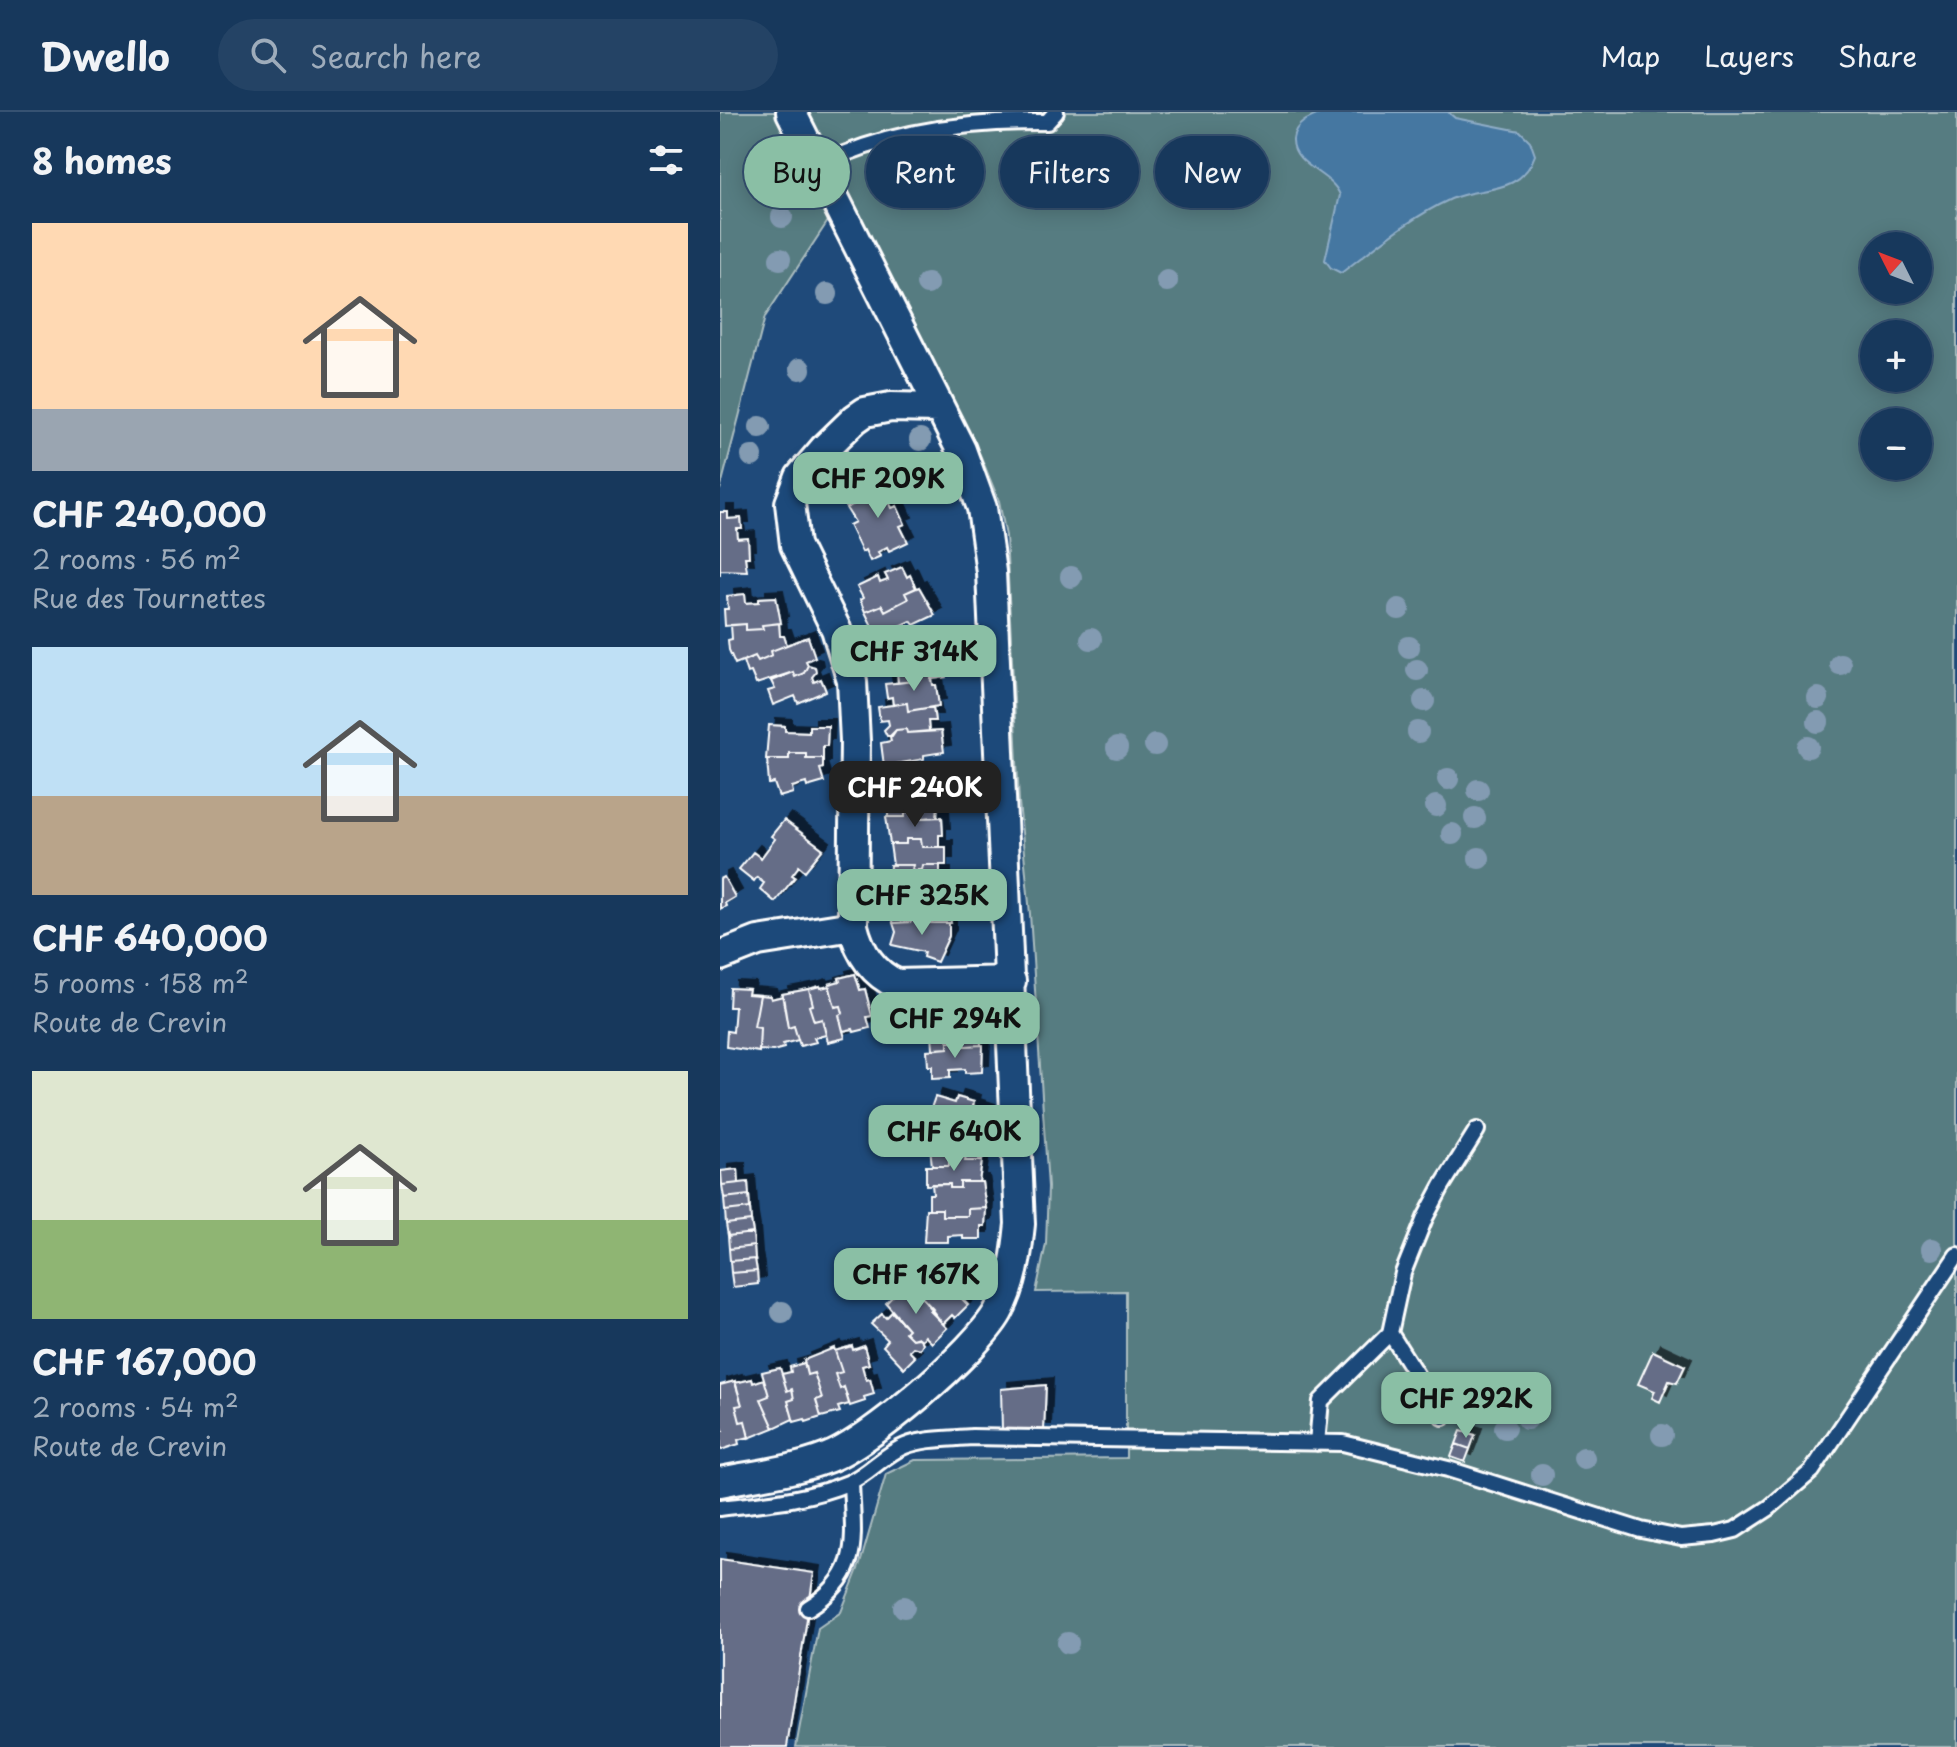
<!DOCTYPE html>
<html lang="en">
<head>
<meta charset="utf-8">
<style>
	:root { --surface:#17385c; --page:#244365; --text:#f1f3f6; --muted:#9eacbb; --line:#365272; --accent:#8abfa5 }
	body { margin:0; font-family:"Playpen Sans",sans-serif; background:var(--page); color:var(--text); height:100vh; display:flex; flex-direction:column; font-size:30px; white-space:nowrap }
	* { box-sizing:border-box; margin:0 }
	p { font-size:26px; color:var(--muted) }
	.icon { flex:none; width:44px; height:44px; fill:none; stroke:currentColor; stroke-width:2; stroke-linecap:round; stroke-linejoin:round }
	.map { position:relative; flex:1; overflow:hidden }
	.sheet { display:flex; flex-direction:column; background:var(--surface); width:720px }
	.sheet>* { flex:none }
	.top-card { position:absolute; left:24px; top:24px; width:760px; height:72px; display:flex; gap:16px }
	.needle { width:52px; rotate:312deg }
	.controls { position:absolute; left:1140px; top:120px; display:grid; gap:16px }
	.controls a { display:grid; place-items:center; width:72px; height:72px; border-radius:50%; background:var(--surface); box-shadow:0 4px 20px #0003,0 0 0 2px var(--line); font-size:40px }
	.price { position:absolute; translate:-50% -68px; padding:0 18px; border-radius:16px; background:var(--accent); color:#111; font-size:26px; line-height:52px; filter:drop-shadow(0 2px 4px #0008) }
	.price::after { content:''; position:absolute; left:50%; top:48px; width:24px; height:18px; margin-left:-12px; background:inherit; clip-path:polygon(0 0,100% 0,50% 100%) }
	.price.active { background:#222; color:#fff }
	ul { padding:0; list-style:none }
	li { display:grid; align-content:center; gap:16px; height:424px; padding:0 32px }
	li span { display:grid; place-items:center; height:248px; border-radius:0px; color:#555 }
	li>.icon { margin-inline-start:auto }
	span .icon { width:144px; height:144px; fill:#fffc; stroke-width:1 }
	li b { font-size:34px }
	h2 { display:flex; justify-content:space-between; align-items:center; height:96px; padding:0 32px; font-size:34px }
	.tag { padding:0 28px; border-radius:36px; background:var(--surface); box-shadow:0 4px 20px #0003,0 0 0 2px var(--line); font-size:28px; line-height:72px }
	.tag.active { background:var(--accent); color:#111 }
	header { display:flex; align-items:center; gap:48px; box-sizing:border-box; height:112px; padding:0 40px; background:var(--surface); border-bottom:2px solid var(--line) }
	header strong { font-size:38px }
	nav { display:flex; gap:44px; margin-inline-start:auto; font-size:28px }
	.search { width:560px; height:72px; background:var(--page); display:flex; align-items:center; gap:20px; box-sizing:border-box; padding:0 28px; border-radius:44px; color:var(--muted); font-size:30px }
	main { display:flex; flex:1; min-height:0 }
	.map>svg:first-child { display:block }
</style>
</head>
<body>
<header>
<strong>Dwello</strong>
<div class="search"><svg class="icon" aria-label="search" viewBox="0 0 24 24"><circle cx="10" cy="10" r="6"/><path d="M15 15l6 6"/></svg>Search here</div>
<nav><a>Map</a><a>Layers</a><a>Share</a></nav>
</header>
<main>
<section class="sheet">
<h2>8 homes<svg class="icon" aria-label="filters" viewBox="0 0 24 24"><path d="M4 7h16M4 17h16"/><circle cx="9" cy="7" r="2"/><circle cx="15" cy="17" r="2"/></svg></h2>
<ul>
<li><span style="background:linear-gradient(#ffd9b3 75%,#9aa5b1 0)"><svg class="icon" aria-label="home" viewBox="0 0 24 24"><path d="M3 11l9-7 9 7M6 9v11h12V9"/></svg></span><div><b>CHF 240,000</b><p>2 rooms · 56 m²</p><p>Rue des Tournettes</p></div></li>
<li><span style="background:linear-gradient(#bfe0f5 60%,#b9a48a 0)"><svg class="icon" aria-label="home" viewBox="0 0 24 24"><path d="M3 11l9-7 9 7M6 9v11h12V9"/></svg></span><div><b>CHF 640,000</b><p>5 rooms · 158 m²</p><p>Route de Crevin</p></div></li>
<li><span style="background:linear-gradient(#dfe7d0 60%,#8fb573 0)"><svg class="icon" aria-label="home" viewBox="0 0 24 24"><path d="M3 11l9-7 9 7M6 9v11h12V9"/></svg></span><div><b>CHF 167,000</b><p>2 rooms · 54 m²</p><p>Route de Crevin</p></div></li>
</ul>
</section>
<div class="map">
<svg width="1237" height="1635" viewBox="0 0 1237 1635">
	<defs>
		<filter id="shadow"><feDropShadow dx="7" dy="-7" stdDeviation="0" flood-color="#0009"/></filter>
	</defs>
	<rect width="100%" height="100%" fill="#1f4a7a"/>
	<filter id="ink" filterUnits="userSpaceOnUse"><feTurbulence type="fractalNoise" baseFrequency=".0125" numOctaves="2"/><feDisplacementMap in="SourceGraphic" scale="16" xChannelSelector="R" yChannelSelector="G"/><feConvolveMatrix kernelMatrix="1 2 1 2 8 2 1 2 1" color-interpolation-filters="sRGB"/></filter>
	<g filter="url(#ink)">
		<path fill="#577b81" stroke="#abbdc0" stroke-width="2" fill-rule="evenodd" d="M 0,0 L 1237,0 L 1237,1635 L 76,1635 L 98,1516 L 121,1500 L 140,1452 L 166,1362 L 195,1348 L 406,1346 L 406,1179 L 316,1180 L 326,1132 L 328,1075 L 310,802 L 299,690 L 286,424 L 279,389 L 261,345 L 144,111 L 108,109 L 45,205 L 0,378 ZM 1154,134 L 1198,134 L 1198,178 L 1154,178 ZM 1154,222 L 1198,222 L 1198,266 L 1154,266 ZM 1154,310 L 1198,310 L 1198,354 L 1154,354 Z"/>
		<path fill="#4477a1" stroke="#8fadc7" stroke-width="2" d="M 605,0 L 728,0 L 735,6 L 800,19 L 810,29 L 815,43 C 801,84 760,74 731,87 C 691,105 655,135 621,161 L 611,156 L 605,148 L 620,83 C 612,61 572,54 573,27 C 575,10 591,5 605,0 Z"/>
		<path fill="#656d87" stroke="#fff" stroke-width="2" filter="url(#shadow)" d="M 171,366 L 179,384 L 169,390 L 172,396 L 177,394 L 185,412 L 180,414 L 188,430 L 169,439 L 167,435 L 158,440 L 161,444 L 150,449 L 145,438 L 142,440 L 129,413 L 135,410 L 126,396 L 144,387 L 140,381 Z
			M 0,400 L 8,400 L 8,407 L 21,406 L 22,417 L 17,417 L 18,427 L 28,426 L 29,445 L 25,445 L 27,459 L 0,458 L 0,463 Z
			M 182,455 L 187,465 L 190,463 L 196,476 L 185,481 L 188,487 L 165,499 L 162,493 L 145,500 L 140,488 L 143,486 L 137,475 L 158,465 L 160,471 L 168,468 L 165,462 Z
			M 199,475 L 215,503 L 194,513 L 191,509 L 178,515 L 180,519 L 164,527 L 158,516 L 154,518 L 145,500 L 162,493 L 165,499 L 188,487 L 185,481 Z
			M 25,482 L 26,491 L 39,490 L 39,486 L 56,485 L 61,511 L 42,513 L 43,517 L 26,518 L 26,512 L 5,514 L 4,497 L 8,497 L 7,484 Z
			M 59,511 L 60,524 L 64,524 L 67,533 L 51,539 L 52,543 L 38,549 L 35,544 L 15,552 L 9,538 L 8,528 L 12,527 L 11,513 L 26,512 L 26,518 L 43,517 L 42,513 Z
			M 88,525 L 95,545 L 86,549 L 88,553 L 84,561 L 75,565 L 73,560 L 36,572 L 31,560 L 27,561 L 23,549 L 35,544 L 38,549 L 52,543 L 51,539 Z
			M 219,526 L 226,540 L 226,565 L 211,567 L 211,562 L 194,564 L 195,569 L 178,571 L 177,558 L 173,559 L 168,548 L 197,530 L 200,535 Z
			M 88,553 L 95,555 L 96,560 L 92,565 L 94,570 L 101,567 L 106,579 L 78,591 L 75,584 L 53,593 L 48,579 L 55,577 L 51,569 L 73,560 L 75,565 L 84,561 Z
			M 211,562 L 213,573 L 216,573 L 219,594 L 188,599 L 187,591 L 173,593 L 172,585 L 167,586 L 165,572 L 195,569 L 194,564 Z
			M 187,591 L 188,599 L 213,595 L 215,609 L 208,609 L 209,619 L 187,621 L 186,617 L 176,618 L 172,624 L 167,624 L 164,618 L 169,613 L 168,608 L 160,609 L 158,595 Z
			M 49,613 L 65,614 L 65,619 L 89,620 L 89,614 L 108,614 L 107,634 L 103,634 L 103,646 L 86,646 L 86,641 L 69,641 L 69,647 L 46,647 Z
			M 186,617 L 187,621 L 221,619 L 224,640 L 204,643 L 204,647 L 164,654 L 161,631 L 171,629 L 170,624 L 176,618 Z
			M 69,641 L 86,641 L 86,646 L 103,646 L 103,656 L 100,657 L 104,670 L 87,675 L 86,671 L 72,675 L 73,681 L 59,685 L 54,671 L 49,672 L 47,647 L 69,647 Z
			M 215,665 L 219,679 L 217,705 L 202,706 L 202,700 L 185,700 L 185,705 L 168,705 L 168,692 L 166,692 L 163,682 L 177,677 L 177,673 L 194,667 L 196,672 Z
			M 185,700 L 202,700 L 202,706 L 222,705 L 223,723 L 219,723 L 219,735 L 202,735 L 201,727 L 186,727 L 186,732 L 170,732 L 166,705 L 185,705 Z
			M 64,708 L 103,737 L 85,759 L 79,754 L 72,763 L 75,765 L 55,790 L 40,777 L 44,771 L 41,769 L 37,765 L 34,769 L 19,757 L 33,740 L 41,746 L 55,727 L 51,724 Z
			M 186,727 L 201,727 L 202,735 L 226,735 L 226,753 L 203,753 L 202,758 L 192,758 L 193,753 L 173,753 L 170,732 L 186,732 Z
			M 170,753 L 193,753 L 192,758 L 202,758 L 203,753 L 220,753 L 220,763 L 224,763 L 224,778 L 212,778 L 212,785 L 186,786 L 186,779 L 168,780 Z
			M 4,765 L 15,785 L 5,791 L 6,794 L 0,797 L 0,767 Z
			M 212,778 L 227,778 L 231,811 L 207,811 L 207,806 L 191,806 L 191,810 L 173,811 L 173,798 L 168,798 L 168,780 L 186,779 L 186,786 L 212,785 Z
			M 191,806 L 207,806 L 207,811 L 229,811 L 229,824 L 217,850 L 203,845 L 204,840 L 172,833 L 176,820 L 173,811 L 191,810 Z
			M 135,862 L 140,878 L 145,877 L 152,904 L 147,905 L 150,916 L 134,920 L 133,917 L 123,919 L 119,903 L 123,901 L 121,894 L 115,895 L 109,872 L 120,869 L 119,866 Z
			M 100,874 L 101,876 L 109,874 L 115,895 L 121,894 L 123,901 L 119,903 L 125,926 L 108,930 L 102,907 L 94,909 L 89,894 L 93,893 L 89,877 Z
			M 10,876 L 29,877 L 28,882 L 40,883 L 34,915 L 40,916 L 39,940 L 6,935 L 7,919 L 13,920 L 15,895 L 9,895 Z
			M 89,877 L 93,893 L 89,894 L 94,909 L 102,907 L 106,923 L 94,926 L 96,930 L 80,934 L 74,914 L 68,916 L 62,882 Z
			M 40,883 L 50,884 L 51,887 L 63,884 L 68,916 L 74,914 L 78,928 L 63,932 L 64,936 L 53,939 L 39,938 L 40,916 L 34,915 Z
			M 212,897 L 233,902 L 234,897 L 266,909 L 263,921 L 260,921 L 261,933 L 245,934 L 245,930 L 228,930 L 228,936 L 213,937 L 212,922 L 209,923 L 208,912 Z
			M 228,930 L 245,930 L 245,934 L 263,933 L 262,960 L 245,961 L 245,957 L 230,958 L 230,966 L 212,967 L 212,954 L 208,954 L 207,938 L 228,936 Z
			M 215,985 L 235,991 L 237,985 L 254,990 L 253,994 L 268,999 L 265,1010 L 263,1010 L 262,1022 L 246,1023 L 246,1019 L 230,1019 L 230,1025 L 214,1025 L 215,1010 L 211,1010 L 210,999 Z
			M 230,1019 L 246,1019 L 246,1023 L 265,1022 L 262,1049 L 245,1049 L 246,1045 L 229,1046 L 229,1054 L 212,1054 L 209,1025 L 230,1025 Z
			M 246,1045 L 245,1049 L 262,1049 L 259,1070 L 240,1070 L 240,1076 L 230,1076 L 230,1072 L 206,1073 L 206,1054 L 229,1054 L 229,1046 Z
			M 18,1057 L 19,1071 L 2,1073 L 1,1059 Z
			M 28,1070 L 29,1083 L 4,1086 L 2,1073 Z
			M 240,1070 L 262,1070 L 266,1096 L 248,1097 L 248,1104 L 222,1104 L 222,1097 L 209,1097 L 209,1082 L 213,1082 L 212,1072 L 230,1072 L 230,1076 L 240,1076 Z
			M 29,1083 L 30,1096 L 5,1099 L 4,1086 Z
			M 30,1096 L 31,1109 L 6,1112 L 5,1099 Z
			M 266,1096 L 265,1114 L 261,1114 L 261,1127 L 243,1127 L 243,1123 L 228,1124 L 228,1130 L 204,1130 L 206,1097 L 222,1097 L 222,1104 L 248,1104 L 248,1097 Z
			M 31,1109 L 33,1121 L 8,1124 L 6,1112 Z
			M 33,1121 L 34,1134 L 9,1137 L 8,1124 Z
			M 34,1134 L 35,1147 L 10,1149 L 9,1137 Z
			M 35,1147 L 37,1159 L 11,1161 L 10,1149 Z
			M 205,1151 L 217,1163 L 213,1167 L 230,1184 L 235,1180 L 248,1193 L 235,1206 L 232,1203 L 223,1212 L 202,1185 L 197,1189 L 181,1173 Z
			M 37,1159 L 38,1172 L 13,1175 L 11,1161 Z
			M 182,1175 L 197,1189 L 202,1185 L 213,1197 L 210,1199 L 227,1216 L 212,1231 L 205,1224 L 202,1228 L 198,1225 L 192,1227 L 185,1220 L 188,1217 L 166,1191 Z
			M 172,1200 L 188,1217 L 185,1220 L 192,1227 L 199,1226 L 203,1231 L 200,1237 L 193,1235 L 189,1239 L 195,1245 L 184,1256 L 163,1234 L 168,1228 L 151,1212 L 162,1202 L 166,1206 Z
			M 132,1234 L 133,1238 L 144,1234 L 149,1252 L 142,1254 L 146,1268 L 150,1267 L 154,1282 L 144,1285 L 145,1289 L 130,1294 L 124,1275 L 120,1277 L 115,1262 L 122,1260 L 115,1239 Z
			M 114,1236 L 122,1260 L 115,1262 L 120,1277 L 124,1275 L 129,1292 L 118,1295 L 120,1300 L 101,1305 L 96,1288 L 102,1286 L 94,1261 L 87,1263 L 84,1248 Z
			M 933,1239 L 965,1254 L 957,1271 L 949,1269 L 940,1290 L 932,1286 L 935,1279 L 918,1272 Z
			M 84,1251 L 87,1263 L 94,1261 L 102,1286 L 96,1288 L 101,1305 L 86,1310 L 85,1307 L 74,1310 L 68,1289 L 74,1287 L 72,1277 L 67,1279 L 62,1262 L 71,1260 L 70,1255 Z
			M 60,1256 L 67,1279 L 72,1277 L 74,1287 L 68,1289 L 73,1307 L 54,1316 L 41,1287 L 49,1284 L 42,1260 Z
			M 32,1267 L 33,1271 L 44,1267 L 49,1284 L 41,1287 L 54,1316 L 29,1326 L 25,1309 L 20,1310 L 16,1294 L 22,1293 L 15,1271 Z
			M 15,1269 L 22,1293 L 16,1294 L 20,1310 L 25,1309 L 29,1325 L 18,1328 L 19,1332 L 1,1338 L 0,1319 L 3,1318 L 0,1309 L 0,1273 Z
			M 326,1273 L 324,1319 L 282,1318 L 281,1277 Z
			M 741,1319 L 755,1323 L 750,1337 L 736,1332 Z
			M 736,1332 L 750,1337 L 745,1350 L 731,1345 Z
			M 0,1447 L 94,1461 L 67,1635 L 0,1635 Z"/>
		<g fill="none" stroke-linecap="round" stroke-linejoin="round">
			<g stroke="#fff" stroke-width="20">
				<path id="service" d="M 99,53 C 168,19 250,9 327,10 L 336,0
					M 670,1221 L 723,1305
					M 597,1331 L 601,1289 L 670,1221 L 683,1161 L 705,1106 L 722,1074 L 757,1018
					M 0,1396 C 43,1391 87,1388 128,1371 C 149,1362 164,1342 185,1334 C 205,1326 231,1327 252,1325 L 623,1331 L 728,1357 L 921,1418 L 961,1426 L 994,1423 L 1015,1418 L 1049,1396 L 1092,1359 L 1237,1143
					M 88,1496 C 143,1462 133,1427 131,1370"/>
			</g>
			<g stroke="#fff" stroke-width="34">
				<path id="minor" d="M 133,814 C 139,839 152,861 177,872 L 291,869
					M 0,844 L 38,829 L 133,814 L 135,629 L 132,569 L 116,517 L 75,433 L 70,391 L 80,365 L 104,337 L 135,307 L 145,300 L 171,295 L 218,296
					M 0,1370 C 35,1363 74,1359 107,1346 C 149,1331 256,1239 278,1200 C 293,1173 297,1142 300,1112 L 271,460 L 262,396 L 241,338 L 71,0"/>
			</g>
			<use href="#service" stroke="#1f4a7a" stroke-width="14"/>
			<use href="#minor" stroke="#1f4a7a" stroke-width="28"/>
		</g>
		<g fill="#839bb2">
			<circle cx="55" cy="80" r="11"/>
			<circle cx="62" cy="105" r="11"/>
			<circle cx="60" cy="147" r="11"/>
			<circle cx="447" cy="169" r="11"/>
			<circle cx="207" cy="172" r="11"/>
			<circle cx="107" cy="182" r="11"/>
			<circle cx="80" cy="257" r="11"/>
			<circle cx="40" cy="315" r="11"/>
			<circle cx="200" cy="328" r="11"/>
			<circle cx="32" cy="344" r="11"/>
			<circle cx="351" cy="465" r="11"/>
			<circle cx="679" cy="497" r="11"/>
			<circle cx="371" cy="527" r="11"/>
			<circle cx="689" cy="535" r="11"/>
			<circle cx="1120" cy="552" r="11"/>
			<circle cx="697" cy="558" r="11"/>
			<circle cx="1098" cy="586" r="11"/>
			<circle cx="704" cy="589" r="11"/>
			<circle cx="1098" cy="610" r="11"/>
			<circle cx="698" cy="620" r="11"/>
			<circle cx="435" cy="633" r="11"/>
			<circle cx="1088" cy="635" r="11"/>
			<circle cx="397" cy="636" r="11"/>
			<circle cx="728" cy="667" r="11"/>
			<circle cx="758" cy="678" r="11"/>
			<circle cx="716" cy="694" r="11"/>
			<circle cx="755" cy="706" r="11"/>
			<circle cx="732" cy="722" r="11"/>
			<circle cx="759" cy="746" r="11"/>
			<circle cx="1212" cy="1137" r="11"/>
			<circle cx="62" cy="1200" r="11"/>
			<circle cx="807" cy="1307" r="11"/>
			<circle cx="785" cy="1316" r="11"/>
			<circle cx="942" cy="1323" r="11"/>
			<circle cx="864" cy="1346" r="11"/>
			<circle cx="822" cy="1363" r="11"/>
			<circle cx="184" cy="1495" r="11"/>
			<circle cx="348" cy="1531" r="11"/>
		</g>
	</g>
</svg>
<div class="controls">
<a><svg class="needle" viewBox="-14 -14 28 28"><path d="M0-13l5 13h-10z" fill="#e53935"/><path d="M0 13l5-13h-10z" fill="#9eacbb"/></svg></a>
<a>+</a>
<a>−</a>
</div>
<b class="price" style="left:158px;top:408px">CHF 209K</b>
<b class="price" style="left:194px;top:581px">CHF 314K</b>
<b class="price active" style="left:195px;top:717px">CHF 240K</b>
<b class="price" style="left:202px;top:825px">CHF 325K</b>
<b class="price" style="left:235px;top:948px">CHF 294K</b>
<b class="price" style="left:234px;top:1061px">CHF 640K</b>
<b class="price" style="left:196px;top:1204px">CHF 167K</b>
<b class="price" style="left:746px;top:1328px">CHF 292K</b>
<div class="top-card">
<a class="tag active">Buy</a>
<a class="tag">Rent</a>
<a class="tag">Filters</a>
<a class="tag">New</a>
</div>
</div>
</main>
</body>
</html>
